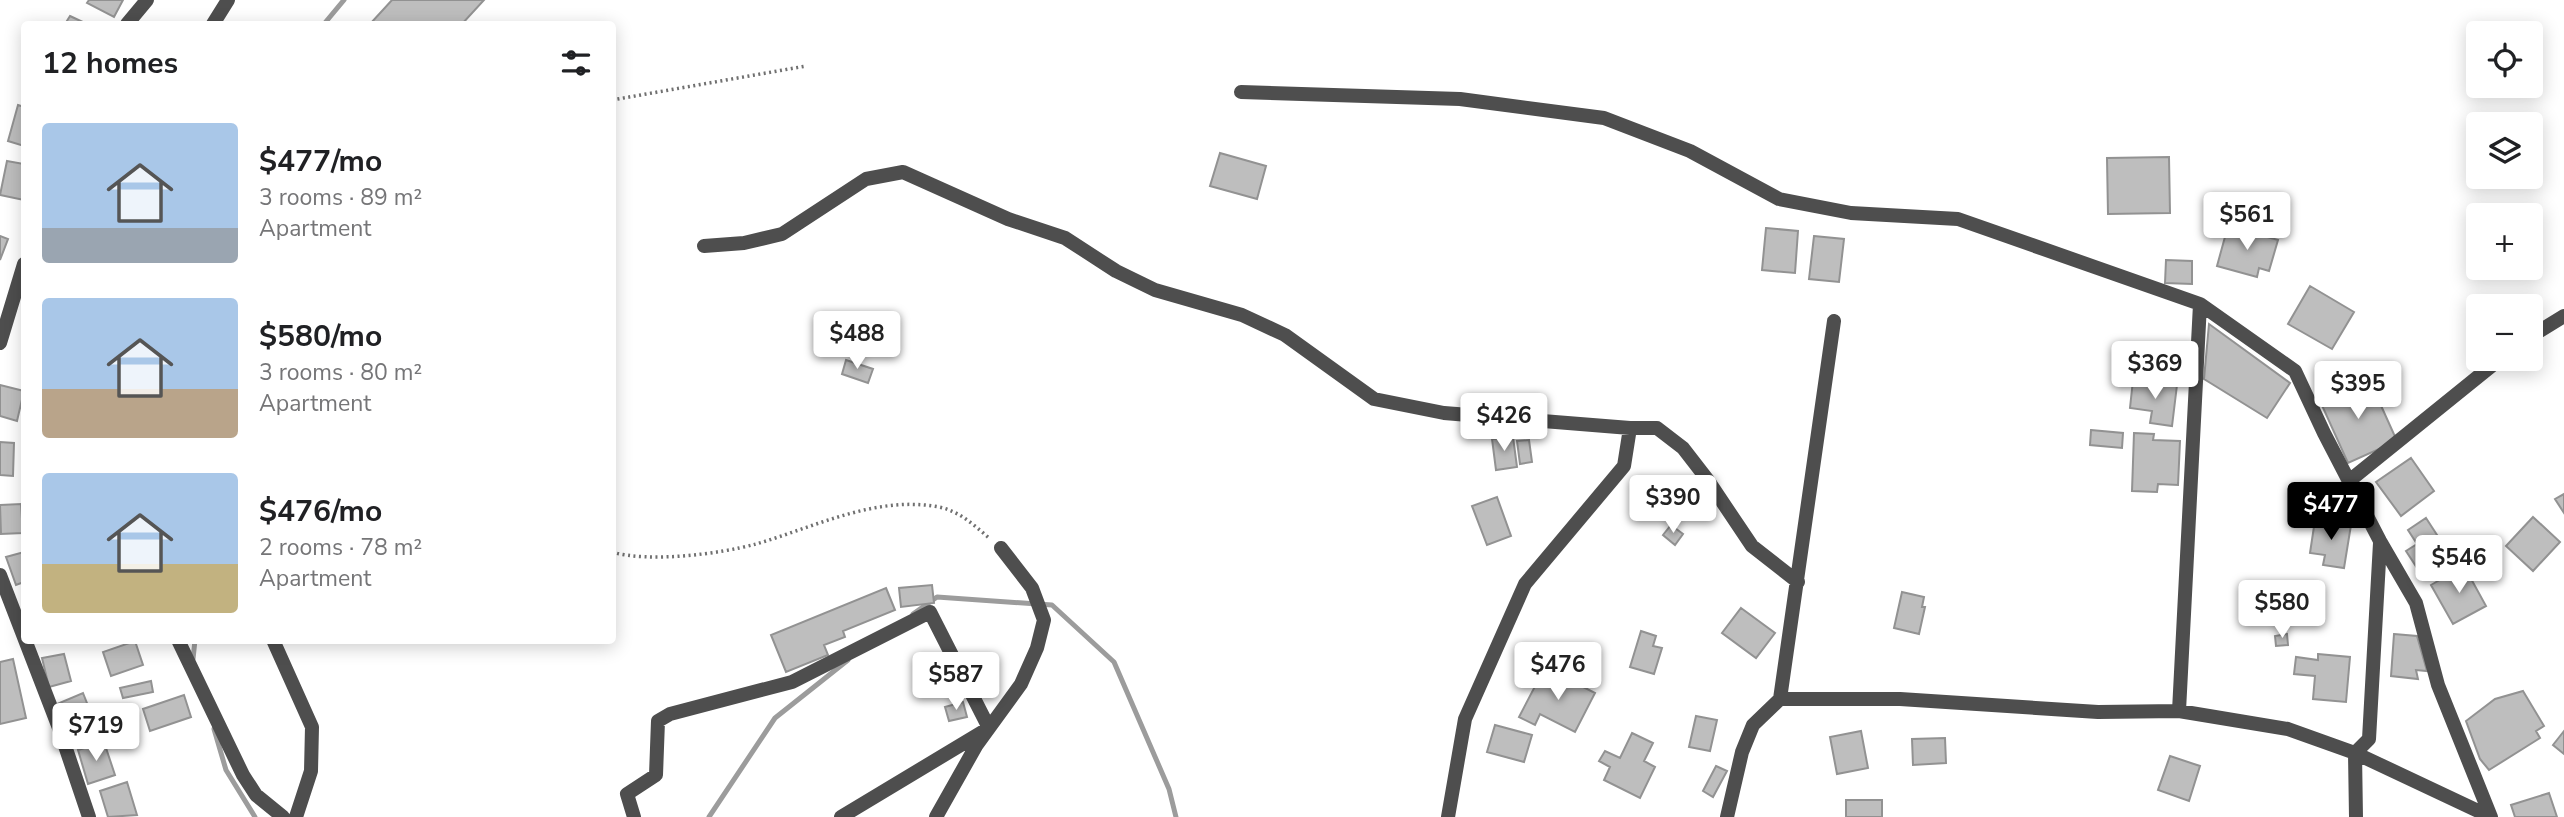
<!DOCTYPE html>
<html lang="en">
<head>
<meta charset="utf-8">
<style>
	:root { --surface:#fff; --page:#f2f2f2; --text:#202124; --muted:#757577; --accent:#000 }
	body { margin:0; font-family:"Nunito Sans",sans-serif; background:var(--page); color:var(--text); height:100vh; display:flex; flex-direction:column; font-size:26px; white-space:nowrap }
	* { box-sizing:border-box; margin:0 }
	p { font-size:23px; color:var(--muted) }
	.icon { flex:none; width:38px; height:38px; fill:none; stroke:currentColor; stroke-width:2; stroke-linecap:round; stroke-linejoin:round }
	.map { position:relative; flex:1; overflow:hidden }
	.drawer { position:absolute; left:21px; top:21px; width:595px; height:623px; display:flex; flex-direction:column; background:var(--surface); border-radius:7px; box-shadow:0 4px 18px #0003 }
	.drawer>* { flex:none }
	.fabs { position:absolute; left:2466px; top:21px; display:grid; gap:14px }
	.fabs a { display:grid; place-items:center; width:77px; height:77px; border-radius:7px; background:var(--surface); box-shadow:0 4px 18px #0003; font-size:35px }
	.price { position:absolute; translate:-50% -60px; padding:0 16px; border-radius:7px; background:#fff; color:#222; font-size:23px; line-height:46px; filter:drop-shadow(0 2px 4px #0008) }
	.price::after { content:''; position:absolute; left:50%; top:42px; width:21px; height:16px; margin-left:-10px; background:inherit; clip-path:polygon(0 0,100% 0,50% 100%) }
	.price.active { background:var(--accent); color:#fff }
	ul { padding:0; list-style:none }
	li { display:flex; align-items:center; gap:21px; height:175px; padding:0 21px }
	li span { display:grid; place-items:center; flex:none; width:196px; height:140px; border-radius:7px; color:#555 }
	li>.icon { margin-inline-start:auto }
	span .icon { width:84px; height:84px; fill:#fffc; stroke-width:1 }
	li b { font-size:30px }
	h2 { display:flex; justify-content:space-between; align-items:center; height:84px; padding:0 21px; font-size:30px }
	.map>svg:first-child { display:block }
</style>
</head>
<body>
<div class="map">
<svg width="2564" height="817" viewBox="0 0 2564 817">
	<rect width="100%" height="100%" fill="#fff"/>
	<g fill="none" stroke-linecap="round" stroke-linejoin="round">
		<path stroke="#9c9c9c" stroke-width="5" d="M 324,24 L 344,0
			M 913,614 L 937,597 L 1052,605 L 1114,662 L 1169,789 L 1176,817
			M 193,659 L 195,640
			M 214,729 L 226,770 L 255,817
			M 709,817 L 775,718 L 848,660"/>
	</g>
	<path fill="#bebebe" stroke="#929292" stroke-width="2" d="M 89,0 L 123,0 L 114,17 L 87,3 Z
		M 392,0 L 484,0 L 462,24 L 370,24 Z
		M 70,16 L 87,24 L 65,24 Z
		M 18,105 L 24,107 L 24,146 L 8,141 Z
		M 1220,153 L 1266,166 L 1257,199 L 1210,186 Z
		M 2169,157 L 2170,213 L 2108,214 L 2107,158 Z
		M 7,161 L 24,164 L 24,200 L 0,195 Z
		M 2228,226 L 2278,240 L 2269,271 L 2259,268 L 2257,277 L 2217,266 Z
		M 1766,228 L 1798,231 L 1795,273 L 1762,270 Z
		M 0,236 L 8,239 L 0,260 Z
		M 1814,236 L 1844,239 L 1839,282 L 1809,279 Z
		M 2166,260 L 2192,261 L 2192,284 L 2165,283 Z
		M 2310,286 L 2354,312 L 2332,349 L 2288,324 Z
		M 2209,324 L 2290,383 L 2267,418 L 2204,379 Z
		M 846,360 L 873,369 L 868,383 L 842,374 Z
		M 2369,379 L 2397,441 L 2348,463 L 2320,401 Z
		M 2133,380 L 2177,385 L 2172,426 L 2150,423 L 2152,411 L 2130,408 Z
		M 0,385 L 24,391 L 17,421 L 0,416 Z
		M 2091,430 L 2123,433 L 2122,448 L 2090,445 Z
		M 2134,433 L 2154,434 L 2153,440 L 2180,441 L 2178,485 L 2158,484 L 2157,492 L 2132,491 Z
		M 1513,437 L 1517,467 L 1496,470 L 1492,439 Z
		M 1529,440 L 1532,462 L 1520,464 L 1517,441 Z
		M 0,442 L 14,443 L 13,476 L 0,475 Z
		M 2411,458 L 2434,491 L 2401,516 L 2376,482 Z
		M 2564,494 L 2564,513 L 2555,499 Z
		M 1497,497 L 1511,536 L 1487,545 L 1472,506 Z
		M 21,504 L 23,533 L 1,534 L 0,505 Z
		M 2533,517 L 2560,542 L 2533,571 L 2506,546 Z
		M 2426,518 L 2452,558 L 2423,577 L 2406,551 L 2417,544 L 2408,530 Z
		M 2315,520 L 2351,525 L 2344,568 L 2323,565 L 2325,555 L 2310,553 Z
		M 1671,525 L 1683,534 L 1675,545 L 1663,535 Z
		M 24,552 L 24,582 L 16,585 L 6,557 Z
		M 2464,566 L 2486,606 L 2453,624 L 2431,585 Z
		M 932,585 L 934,603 L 901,607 L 899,588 Z
		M 886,588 L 895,610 L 843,631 L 845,637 L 824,645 L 828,655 L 786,672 L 771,635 Z
		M 1902,592 L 1924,597 L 1922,607 L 1925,607 L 1919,634 L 1894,628 Z
		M 1741,608 L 1775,633 L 1756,658 L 1722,633 Z
		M 1641,631 L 1656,636 L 1653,646 L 1662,648 L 1654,674 L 1630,667 Z
		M 2287,634 L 2288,645 L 2276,646 L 2275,636 Z
		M 2394,634 L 2417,636 L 2427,671 L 2416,670 L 2418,679 L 2391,676 Z
		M 135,641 L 143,665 L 111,676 L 103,652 Z
		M 64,654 L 71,681 L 49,687 L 42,658 Z
		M 2318,654 L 2350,657 L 2346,702 L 2313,699 L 2315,676 L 2294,674 L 2296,657 L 2318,660 Z
		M 13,659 L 26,718 L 0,724 L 0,662 Z
		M 1543,671 L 1558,679 L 1560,675 L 1595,693 L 1575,732 L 1540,714 L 1535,725 L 1519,717 Z
		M 151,681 L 153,692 L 123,698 L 120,688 Z
		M 2523,691 L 2544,726 L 2536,731 L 2540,738 L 2489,770 L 2480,759 L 2466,721 L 2495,699 Z
		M 83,693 L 96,726 L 70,736 L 57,704 Z
		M 184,695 L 191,717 L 150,731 L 143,709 Z
		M 963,702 L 967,717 L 949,721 L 945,707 Z
		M 1696,716 L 1717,720 L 1710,751 L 1689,747 Z
		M 1495,725 L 1532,735 L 1524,762 L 1487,752 Z
		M 1861,731 L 1868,768 L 1837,774 L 1830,737 Z
		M 2564,731 L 2564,754 L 2553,745 Z
		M 1632,733 L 1653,743 L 1644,761 L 1655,767 L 1640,798 L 1604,780 L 1610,767 L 1599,761 L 1605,751 L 1620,758 Z
		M 1945,738 L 1946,763 L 1913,765 L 1912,739 Z
		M 104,742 L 115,775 L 88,784 L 78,750 Z
		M 2170,756 L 2200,766 L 2189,801 L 2158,790 Z
		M 1716,766 L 1727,771 L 1713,797 L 1703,791 Z
		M 127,782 L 137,815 L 108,817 L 100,791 Z
		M 2549,793 L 2557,817 L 2515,817 L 2511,805 Z
		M 1846,800 L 1882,800 L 1882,817 L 1846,817 Z"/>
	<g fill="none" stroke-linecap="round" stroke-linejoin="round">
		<path stroke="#707070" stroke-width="3.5" stroke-dasharray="2 3.5" stroke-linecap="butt" d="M 612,100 L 806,66
			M 612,552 C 649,563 719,554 756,544 C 815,527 876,495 939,507 C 959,511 974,525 989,538"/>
		<path stroke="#4e4e4e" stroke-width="14" d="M 127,24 L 147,0
			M 213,24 L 228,0
			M 1241,92 L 1460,99 L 1604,118 L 1690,151 L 1779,199 L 1851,213 L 1958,219 L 2200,304 L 2295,371 L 2324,433 L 2380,541 L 2416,603 L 2438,685 L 2491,817
			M 704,246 L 744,243 L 782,234 L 866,179 L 903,172 L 1008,219 L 1065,238 L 1116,271 L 1155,290 L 1242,315 L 1285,335 L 1374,399 L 1444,413 L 1630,428 L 1657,428 L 1683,448 L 1707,479 L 1752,546 L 1798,582
			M 2530,337 L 2564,316
			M 0,343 L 24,264
			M 2349,481 L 2500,359
			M 0,575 L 59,728 L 89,817
			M 178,640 L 243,775 L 256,795 L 283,817
			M 273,640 L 312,727 L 311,771 L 296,817
			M 1780,699 L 1834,321
			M 2179,711 L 2200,304
			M 634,817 L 627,794 L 656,775 L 658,721 L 670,714 L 792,682 L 930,612 L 989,728 L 841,817
			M 936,817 L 976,746 L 1021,684 L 1037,648 L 1044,620 L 1032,588 L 1001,548
			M 1448,817 L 1465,719 L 1525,584 L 1624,466 L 1630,428
			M 1727,817 L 1742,752 L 1753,725 L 1780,699 L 1900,699 L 2098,712 L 2179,711 L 2288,729 L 2355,753 L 2491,817
			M 2356,817 L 2355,753 L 2369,739 L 2380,543"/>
	</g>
</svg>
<div class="fabs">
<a><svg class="icon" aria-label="locate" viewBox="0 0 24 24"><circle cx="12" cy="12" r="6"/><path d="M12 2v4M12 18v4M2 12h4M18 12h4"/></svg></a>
<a><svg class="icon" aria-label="layers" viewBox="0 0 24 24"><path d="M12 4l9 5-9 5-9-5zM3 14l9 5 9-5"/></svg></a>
<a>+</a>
<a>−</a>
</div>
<b class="price" style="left:2247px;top:252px">$561</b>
<b class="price" style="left:857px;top:371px">$488</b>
<b class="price" style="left:2155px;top:401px">$369</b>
<b class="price" style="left:2358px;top:421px">$395</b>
<b class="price" style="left:1504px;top:453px">$426</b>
<b class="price" style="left:1673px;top:535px">$390</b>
<b class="price active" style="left:2331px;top:542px">$477</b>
<b class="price" style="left:2459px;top:595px">$546</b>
<b class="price" style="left:2282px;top:640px">$580</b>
<b class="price" style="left:1558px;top:702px">$476</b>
<b class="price" style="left:956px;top:712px">$587</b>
<b class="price" style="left:96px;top:763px">$719</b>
<section class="drawer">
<h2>12 homes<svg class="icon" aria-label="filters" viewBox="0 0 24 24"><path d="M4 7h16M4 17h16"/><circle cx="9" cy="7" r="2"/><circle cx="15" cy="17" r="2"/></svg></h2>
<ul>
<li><span style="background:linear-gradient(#a9c7e8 75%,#9aa5b1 0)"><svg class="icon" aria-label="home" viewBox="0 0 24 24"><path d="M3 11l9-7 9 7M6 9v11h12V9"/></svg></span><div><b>$477/mo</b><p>3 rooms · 89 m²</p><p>Apartment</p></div></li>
<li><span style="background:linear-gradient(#a9c7e8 65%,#b9a48a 0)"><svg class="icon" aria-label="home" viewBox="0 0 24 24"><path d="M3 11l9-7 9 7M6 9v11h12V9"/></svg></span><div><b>$580/mo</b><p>3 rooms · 80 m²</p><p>Apartment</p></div></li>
<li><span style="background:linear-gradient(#a9c7e8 65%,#c2b280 0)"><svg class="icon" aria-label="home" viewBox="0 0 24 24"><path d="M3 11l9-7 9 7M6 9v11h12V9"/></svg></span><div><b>$476/mo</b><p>2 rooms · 78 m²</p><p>Apartment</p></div></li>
</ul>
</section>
</div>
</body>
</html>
